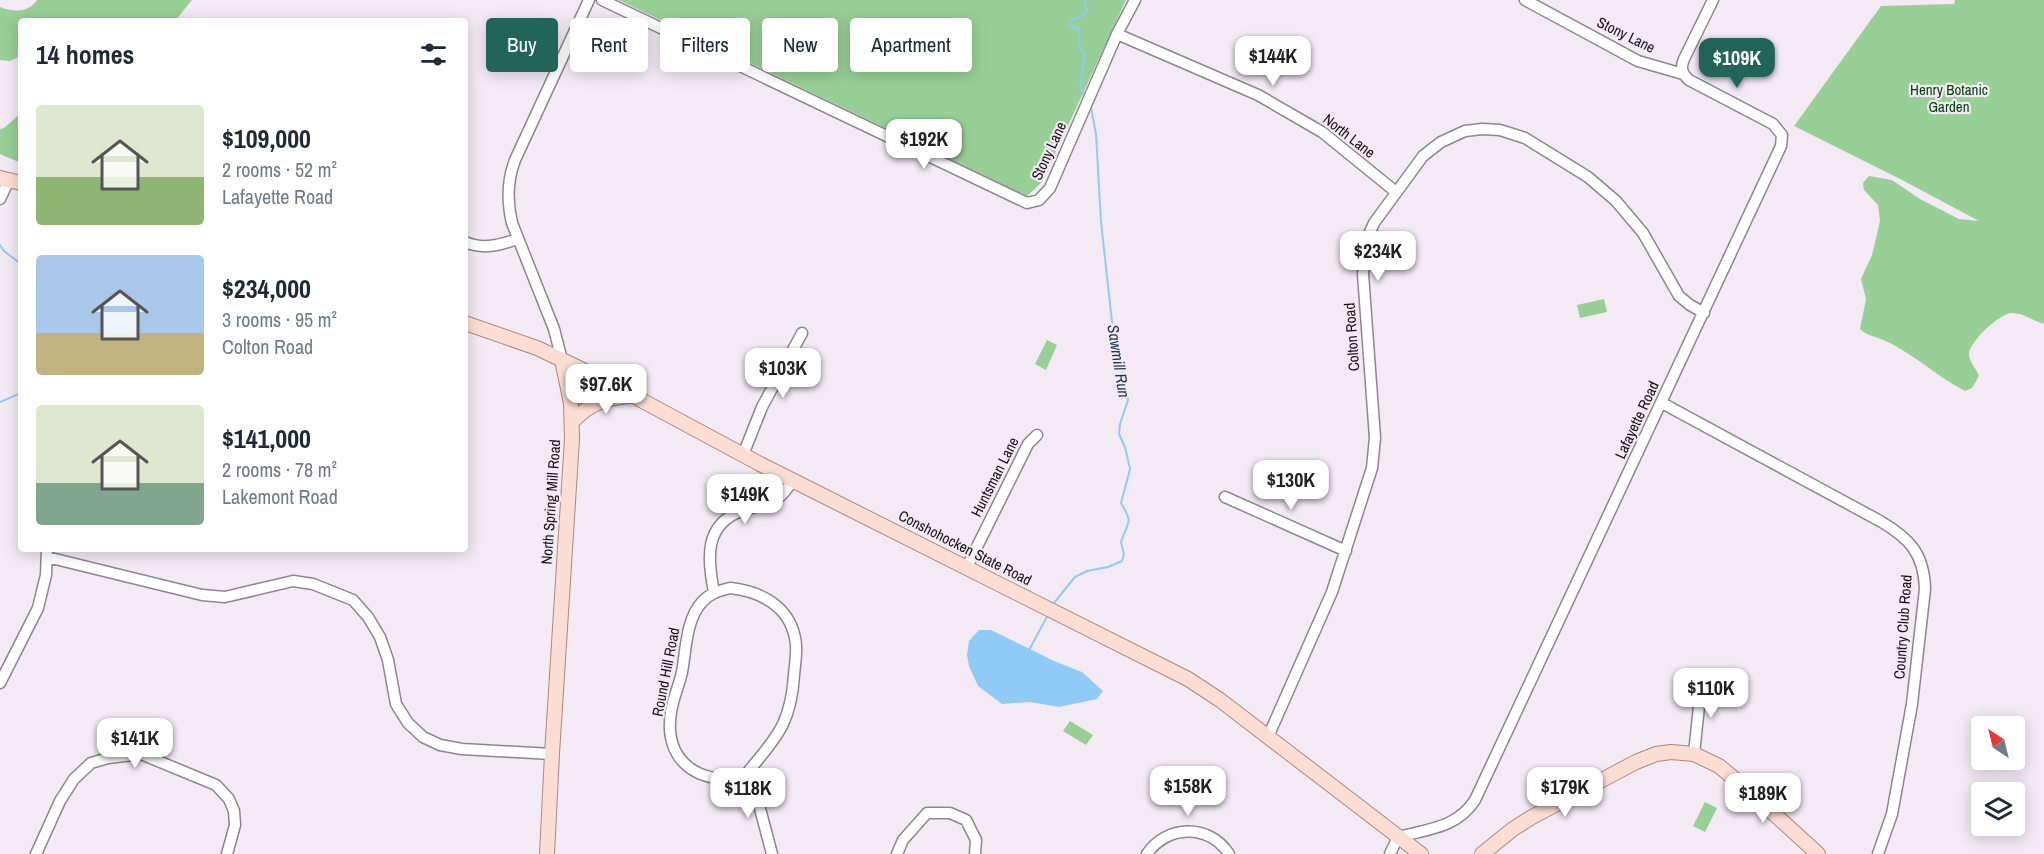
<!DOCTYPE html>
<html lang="en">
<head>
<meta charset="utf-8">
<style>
	:root { --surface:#fff; --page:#f2f2f3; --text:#1f2937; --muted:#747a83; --accent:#216556 }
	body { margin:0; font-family:"Archivo Narrow",sans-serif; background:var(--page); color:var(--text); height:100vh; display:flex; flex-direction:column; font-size:22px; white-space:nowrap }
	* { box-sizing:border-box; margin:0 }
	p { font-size:20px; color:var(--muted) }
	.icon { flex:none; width:33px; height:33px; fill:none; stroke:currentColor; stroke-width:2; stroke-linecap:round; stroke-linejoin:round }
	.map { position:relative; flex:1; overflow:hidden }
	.drawer { position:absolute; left:18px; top:18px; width:450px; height:534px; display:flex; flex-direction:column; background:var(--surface); border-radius:6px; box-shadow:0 3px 15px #0003 }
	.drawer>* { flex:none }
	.hud { position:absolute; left:486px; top:18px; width:570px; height:54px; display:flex; gap:12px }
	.needle { width:39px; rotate:325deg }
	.buttons { position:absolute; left:1971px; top:716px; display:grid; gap:12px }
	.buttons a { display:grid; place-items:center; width:54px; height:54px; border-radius:6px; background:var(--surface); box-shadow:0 3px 15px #0003; font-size:30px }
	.price { position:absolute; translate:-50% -51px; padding:0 14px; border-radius:12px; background:#fff; color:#222; font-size:20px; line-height:39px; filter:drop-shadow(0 2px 3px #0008) }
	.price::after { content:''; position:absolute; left:50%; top:36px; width:18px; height:14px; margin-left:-9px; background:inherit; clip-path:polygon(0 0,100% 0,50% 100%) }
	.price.on { background:var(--accent); color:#fff }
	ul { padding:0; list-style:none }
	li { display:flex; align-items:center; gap:18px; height:150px; padding:0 18px }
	li span { display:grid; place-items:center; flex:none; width:168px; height:120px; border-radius:6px; color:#555 }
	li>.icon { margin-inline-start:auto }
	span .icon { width:72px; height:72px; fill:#fffc; stroke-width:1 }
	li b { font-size:26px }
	h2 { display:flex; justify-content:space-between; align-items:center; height:72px; padding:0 18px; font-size:26px }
	.pill { padding:0 21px; border-radius:6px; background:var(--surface); box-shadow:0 3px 15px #0003; font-size:21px; line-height:54px }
	.pill.on { background:var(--accent); color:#fff }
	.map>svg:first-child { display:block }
</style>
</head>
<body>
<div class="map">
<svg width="2044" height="854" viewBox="0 0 2044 854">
	<rect width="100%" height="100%" fill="#f3eaf4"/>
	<path fill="#98cf96" d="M 37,0 L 192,0 L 175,21 L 21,21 L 21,56 L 10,61 L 0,60 L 0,7 C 14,12 28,13 37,0 Z
		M 619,0 L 1126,0 L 1042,182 L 1027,196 Z
		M 1955,0 L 2044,0 L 2044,324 C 2033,321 2024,313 2012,313 C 2000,313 1969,342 1969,354 C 1969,362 1976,368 1979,376 L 1972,388 L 1965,391 C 1936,376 1912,352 1881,339 C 1873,336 1866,335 1860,329 L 1866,299 L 1861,279 L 1872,255 L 1880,221 L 1878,205 L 1864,190 L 1863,183 L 1869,176 L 1892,180 L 1920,199 L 1959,219 L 1979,221 L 1904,181 L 1794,126 L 1881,6 L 1954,4 Z
		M 21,113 L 21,163 L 0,154 L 0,129 L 4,128 Z
		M 1604,299 L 1607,312 L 1580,318 L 1577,305 Z
		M 1047,340 L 1057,345 L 1046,370 L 1035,364 Z
		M 1070,721 L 1093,735 L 1086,745 L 1063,731 Z
		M 1705,802 L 1717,808 L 1705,832 L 1693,826 Z"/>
	<path fill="#90cbf6" d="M 979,630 L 991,630 L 1054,661 L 1082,672 L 1103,691 L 1097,699 L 1059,707 L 1030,702 L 1002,704 L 978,686 L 969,666 L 967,655 L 969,641 Z"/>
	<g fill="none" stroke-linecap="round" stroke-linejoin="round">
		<path stroke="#90cbf6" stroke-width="2" d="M 1083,94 L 1080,86 L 1085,56 L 1079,45 L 1078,28 L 1071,27 L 1069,24 L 1073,19 C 1081,18 1085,16 1087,9 L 1084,0
			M 0,245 L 4,251 L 21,264
			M 0,402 L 21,393
			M 1054,603 L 1075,577 L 1087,571 L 1108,567 L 1122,561 L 1124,554 L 1121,542 C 1128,520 1134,525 1121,503 L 1130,469 L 1125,447 L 1119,434 L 1120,424 L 1128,400 L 1112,322 L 1101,222 L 1096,134 L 1091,108
			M 1029,650 L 1048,615"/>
		<g stroke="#8d868f" stroke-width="13">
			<path id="minor" d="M 602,0 L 1027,203 L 1039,200 L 1050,188 L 1117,34 L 1135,0
				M 1525,0 L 1638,61 L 1683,74
				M 1117,34 L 1258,95 L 1322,132 L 1396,192
				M 0,199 L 9,180
				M 465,242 C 484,250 499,245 518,239
				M 562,360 L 554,329 L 512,223 C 507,202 507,181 515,160 L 589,0
				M 1662,403 L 1880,521 C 1909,538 1924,553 1925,589 L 1912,704 L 1892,814 L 1878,854
				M 743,455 L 762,407 L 802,333
				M 1225,497 L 1346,551
				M 47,557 L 202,595 L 225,597 L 293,581 L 313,584 L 353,600 L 368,617 L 380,637 L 388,660 L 396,704 L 408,723 L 423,737 L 440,745 L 462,749 L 552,754
				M 967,567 L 1028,444 L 1037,435
				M 730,588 C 760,591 789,606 795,638 C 798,650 795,662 794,675 C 793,692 790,709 783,724 C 774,743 757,760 744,777 C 699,786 663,761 671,712 C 673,698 679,686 682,672 C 686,650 686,619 702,602 C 710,593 719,591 730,588 Z
				M 714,592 C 707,558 704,523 744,510 C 770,501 776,507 793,480
				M 0,683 L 38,608 L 46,575 L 47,549
				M 1268,737 L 1332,592 L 1372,468 L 1375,438 L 1363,274 L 1366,241 L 1374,223 L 1423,156 L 1441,142 L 1465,131 L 1482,129 L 1500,130 L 1525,138 L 1588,177 L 1616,201 L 1643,233 L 1679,296 L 1690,305 L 1704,313
				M 1694,754 L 1699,706 L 1710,679
				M 744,777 L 758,801 L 772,854
				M 36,854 L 60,801 L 74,779 L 91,763 L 108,758 L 141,754 L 216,785 L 229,799 L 234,811 L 235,825 L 227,854
				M 897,854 L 903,840 L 927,813 L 950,813 L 966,820 L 976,840 L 975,854
				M 1147,854 C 1166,825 1209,823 1229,854
				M 1390,854 L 1398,837 C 1428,829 1457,828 1475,800 L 1781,146 L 1782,135 L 1773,124 L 1689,80 C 1682,74 1680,68 1684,59 L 1713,0"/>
		</g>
		<g stroke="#aa887f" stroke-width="16">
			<path id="major" d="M 0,178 L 21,183
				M 465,323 L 537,348 L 602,379 L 760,464 L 1188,679 L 1220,700 L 1421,854
				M 572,422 C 592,401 605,399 633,395
				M 547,854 L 552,754 L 572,439 L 571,403 L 562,360
				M 1482,854 L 1513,829 L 1532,817 L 1636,762 L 1656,754 L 1671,752 L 1694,754 L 1719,766 L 1748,790 L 1818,854"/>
		</g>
		<use href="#minor" stroke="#fff" stroke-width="10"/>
		<use href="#major" stroke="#fcddd4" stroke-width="14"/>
	</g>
	<g text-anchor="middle" stroke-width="4.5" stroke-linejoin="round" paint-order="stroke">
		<g font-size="15" fill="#161316" stroke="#f3eaf4">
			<text transform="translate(1626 35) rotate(26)" y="5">Stony Lane</text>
			<text transform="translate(1349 136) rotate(38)" y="5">North Lane</text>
			<text transform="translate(1049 151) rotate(-65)" y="5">Stony Lane</text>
			<text transform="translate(1352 337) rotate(-94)" y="5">Colton Road</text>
			<text transform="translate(1637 420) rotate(-65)" y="5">Lafayette Road</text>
			<text transform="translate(995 477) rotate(-63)" y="5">Huntsman Lane</text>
			<text transform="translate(551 502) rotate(-86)" y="5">North Spring Mill Road</text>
			<text transform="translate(965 548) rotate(27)" y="5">Conshohocken State Road</text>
			<text transform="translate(1903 627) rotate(-86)" y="5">Country Club Road</text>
			<text transform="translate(666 672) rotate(-79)" y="5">Round Hill Road</text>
		</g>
		<g font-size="15" fill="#024609" stroke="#f3eaf4">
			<text x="1949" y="95">Henry Botanic<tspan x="1949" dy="17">Garden</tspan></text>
		</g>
		<g font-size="16" font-style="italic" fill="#19394f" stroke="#f3eaf4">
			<text transform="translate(1119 361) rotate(81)" y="6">Sawmill Run</text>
		</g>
	</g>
</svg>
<div class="buttons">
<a><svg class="needle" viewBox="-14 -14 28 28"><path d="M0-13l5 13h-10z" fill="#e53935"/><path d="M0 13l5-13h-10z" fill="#747a83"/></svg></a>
<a><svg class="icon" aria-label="layers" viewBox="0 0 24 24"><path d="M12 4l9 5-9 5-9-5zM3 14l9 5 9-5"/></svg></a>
</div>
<b class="price" style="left:1273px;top:87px">$144K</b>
<b class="price on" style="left:1737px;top:89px">$109K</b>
<b class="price" style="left:924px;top:170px">$192K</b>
<b class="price" style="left:1378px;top:282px">$234K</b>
<b class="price" style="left:783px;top:399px">$103K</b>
<b class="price" style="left:606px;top:415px">$97.6K</b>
<b class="price" style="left:1291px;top:511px">$130K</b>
<b class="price" style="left:745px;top:525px">$149K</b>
<b class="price" style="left:1711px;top:719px">$110K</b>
<b class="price" style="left:135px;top:769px">$141K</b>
<b class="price" style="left:1188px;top:817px">$158K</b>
<b class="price" style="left:1565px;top:818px">$179K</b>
<b class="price" style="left:748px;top:819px">$118K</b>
<b class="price" style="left:1763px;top:824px">$189K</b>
<div class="hud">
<a class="pill on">Buy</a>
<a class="pill">Rent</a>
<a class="pill">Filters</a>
<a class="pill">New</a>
<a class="pill">Apartment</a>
</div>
<section class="drawer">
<h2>14 homes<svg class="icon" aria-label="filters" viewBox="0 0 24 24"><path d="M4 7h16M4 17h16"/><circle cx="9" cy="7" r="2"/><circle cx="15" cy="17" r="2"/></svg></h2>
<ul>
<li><span style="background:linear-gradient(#dfe7d0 60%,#8fb573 0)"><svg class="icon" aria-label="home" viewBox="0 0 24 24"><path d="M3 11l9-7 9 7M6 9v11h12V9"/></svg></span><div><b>$109,000</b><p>2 rooms · 52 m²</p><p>Lafayette Road</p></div></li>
<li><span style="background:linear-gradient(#a9c7e8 65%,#c2b280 0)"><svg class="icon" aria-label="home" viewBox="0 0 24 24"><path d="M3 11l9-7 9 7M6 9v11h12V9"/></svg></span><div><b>$234,000</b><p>3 rooms · 95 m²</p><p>Colton Road</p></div></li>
<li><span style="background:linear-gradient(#dfe7d0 65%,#7fa58c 0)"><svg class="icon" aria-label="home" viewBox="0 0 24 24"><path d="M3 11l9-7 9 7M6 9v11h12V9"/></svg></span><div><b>$141,000</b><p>2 rooms · 78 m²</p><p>Lakemont Road</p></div></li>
</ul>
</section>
</div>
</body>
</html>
